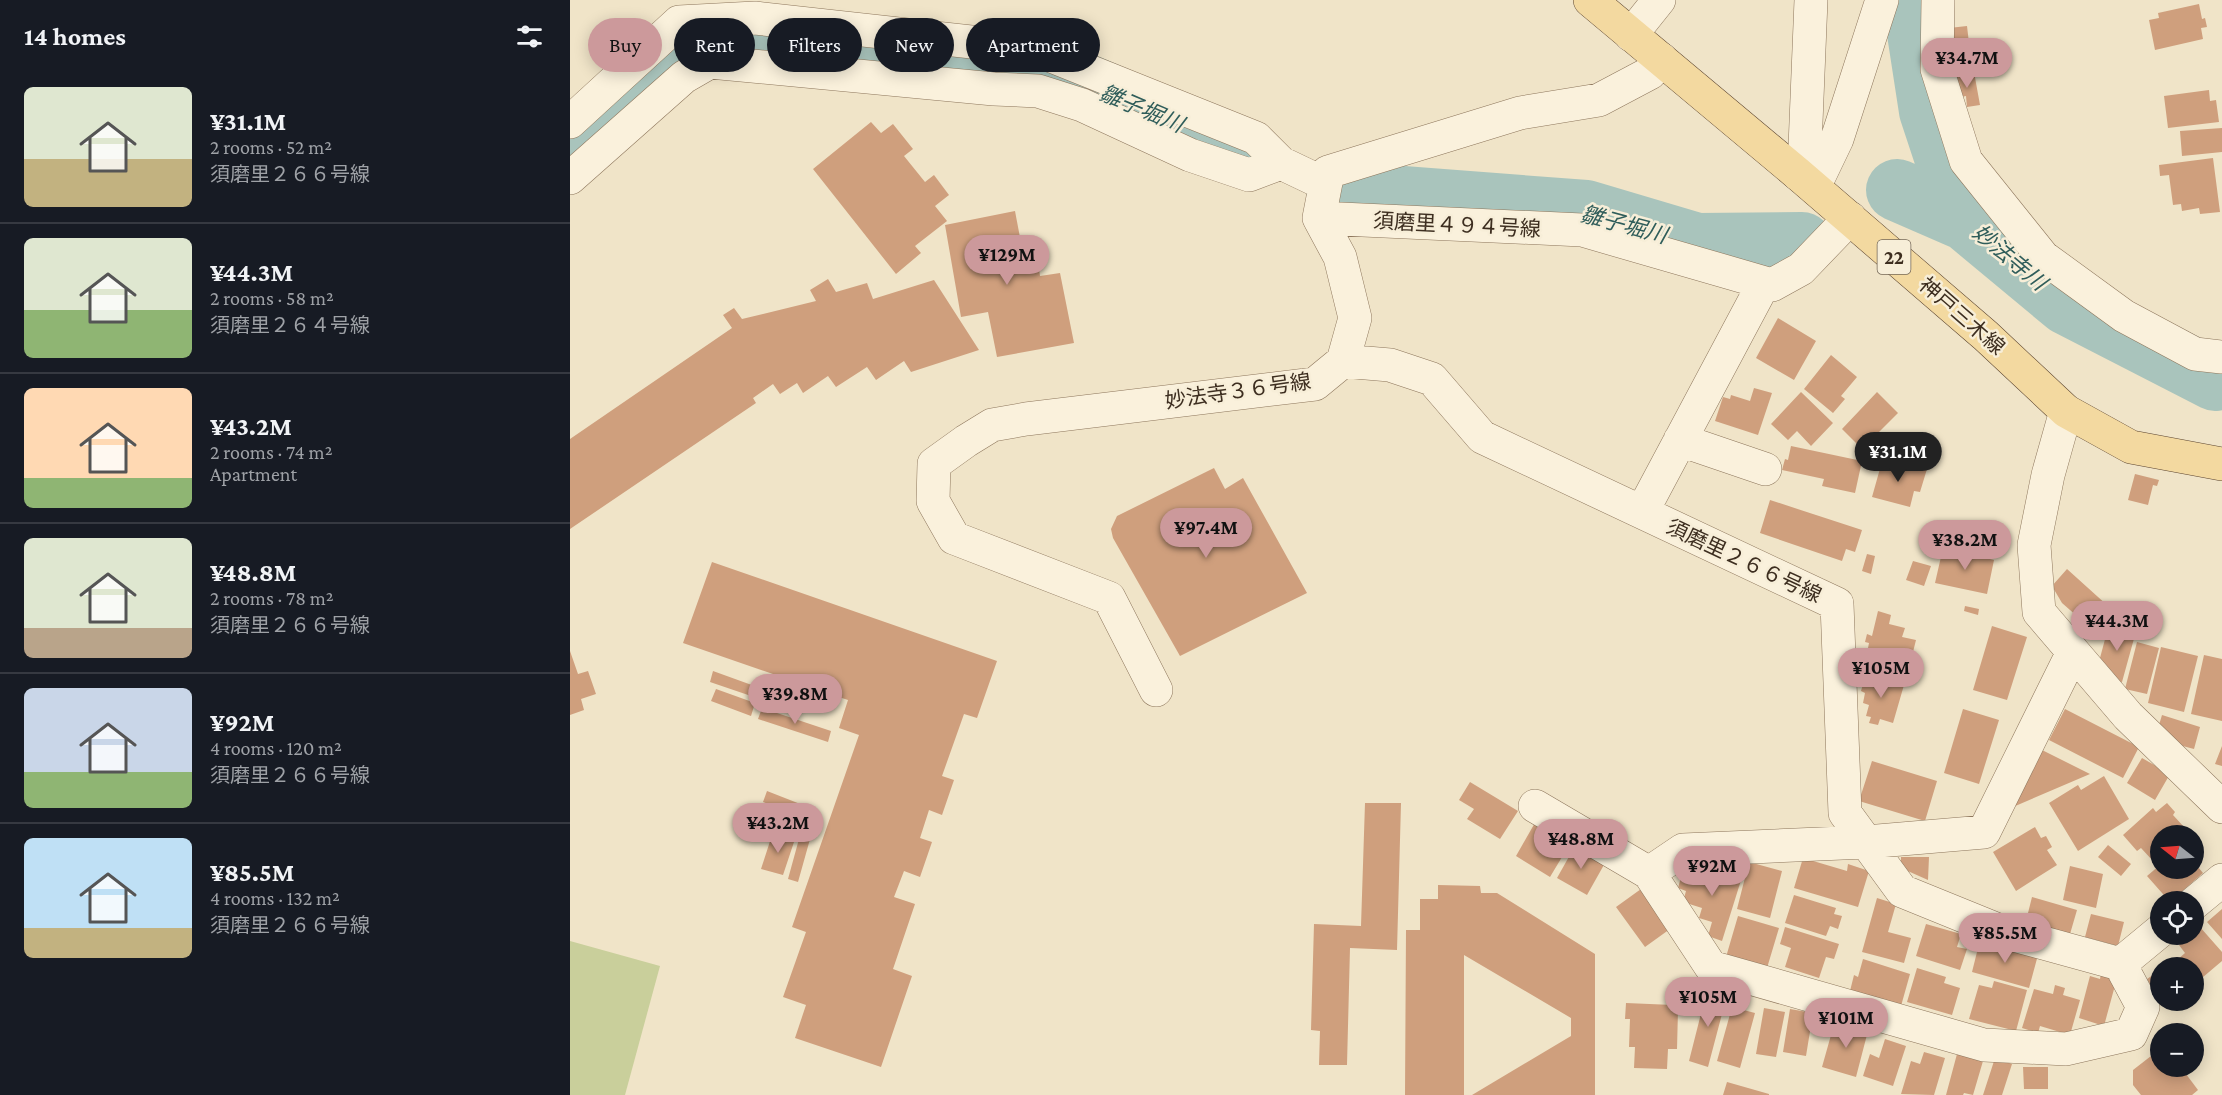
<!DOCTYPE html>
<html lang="en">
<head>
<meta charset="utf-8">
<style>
	:root { --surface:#171b24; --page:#20242c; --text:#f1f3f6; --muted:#9ea1a6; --line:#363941; --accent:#cc999b }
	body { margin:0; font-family:"Crimson Pro","Noto Sans JP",serif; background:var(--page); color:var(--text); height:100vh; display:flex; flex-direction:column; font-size:22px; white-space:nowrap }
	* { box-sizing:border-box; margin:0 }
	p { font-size:20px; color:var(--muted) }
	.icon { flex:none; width:33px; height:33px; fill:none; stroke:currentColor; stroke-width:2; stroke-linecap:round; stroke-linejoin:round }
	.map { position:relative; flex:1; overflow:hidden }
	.sheet { display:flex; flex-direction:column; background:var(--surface); width:570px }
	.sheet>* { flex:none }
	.top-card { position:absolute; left:18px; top:18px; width:570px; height:54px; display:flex; gap:12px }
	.needle { width:39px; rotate:287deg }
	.buttons { position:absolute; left:1580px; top:825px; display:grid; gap:12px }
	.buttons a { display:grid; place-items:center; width:54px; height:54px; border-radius:50%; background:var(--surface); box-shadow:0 3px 15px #0003; font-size:30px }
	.price { position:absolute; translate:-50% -51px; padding:0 14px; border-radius:21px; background:var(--accent); color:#111; font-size:20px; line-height:39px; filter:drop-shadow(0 2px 3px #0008) }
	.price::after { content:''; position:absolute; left:50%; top:36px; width:18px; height:14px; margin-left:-9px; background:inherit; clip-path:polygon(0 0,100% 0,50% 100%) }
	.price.current { background:#222; color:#fff }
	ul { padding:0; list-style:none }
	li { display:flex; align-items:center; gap:18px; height:150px; padding:0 24px }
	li+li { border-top:2px solid var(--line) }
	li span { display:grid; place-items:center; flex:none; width:168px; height:120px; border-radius:9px; color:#555 }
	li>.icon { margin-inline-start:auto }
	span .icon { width:72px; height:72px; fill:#fffc; stroke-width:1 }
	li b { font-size:26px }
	h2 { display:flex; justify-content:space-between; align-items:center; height:72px; padding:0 24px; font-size:26px }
	.chip { padding:0 21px; border-radius:27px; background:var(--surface); box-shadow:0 3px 15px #0003; font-size:21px; line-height:54px }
	.chip.current { background:var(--accent); color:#111 }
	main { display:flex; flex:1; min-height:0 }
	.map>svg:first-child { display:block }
</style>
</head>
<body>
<main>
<section class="sheet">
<h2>14 homes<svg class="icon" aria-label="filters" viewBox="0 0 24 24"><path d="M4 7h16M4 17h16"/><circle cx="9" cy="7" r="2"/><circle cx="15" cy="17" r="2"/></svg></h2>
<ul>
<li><span style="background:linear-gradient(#dfe7d0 60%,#c2b280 0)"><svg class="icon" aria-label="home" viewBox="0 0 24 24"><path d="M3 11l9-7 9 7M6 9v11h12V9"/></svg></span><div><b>¥31.1M</b><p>2 rooms · 52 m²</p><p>須磨里２６６号線</p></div></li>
<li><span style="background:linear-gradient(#dfe7d0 60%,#8fb573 0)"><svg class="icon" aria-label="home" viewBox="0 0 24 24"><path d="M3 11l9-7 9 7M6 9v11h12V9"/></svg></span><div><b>¥44.3M</b><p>2 rooms · 58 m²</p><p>須磨里２６４号線</p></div></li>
<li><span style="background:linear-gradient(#ffd9b3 75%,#8fb573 0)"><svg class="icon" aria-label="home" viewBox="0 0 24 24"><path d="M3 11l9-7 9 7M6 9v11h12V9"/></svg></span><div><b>¥43.2M</b><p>2 rooms · 74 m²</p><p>Apartment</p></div></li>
<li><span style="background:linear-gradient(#dfe7d0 75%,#b9a48a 0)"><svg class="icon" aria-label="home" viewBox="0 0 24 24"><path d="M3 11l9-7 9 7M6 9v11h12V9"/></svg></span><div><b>¥48.8M</b><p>2 rooms · 78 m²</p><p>須磨里２６６号線</p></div></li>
<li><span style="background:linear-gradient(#c9d6e8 70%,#8fb573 0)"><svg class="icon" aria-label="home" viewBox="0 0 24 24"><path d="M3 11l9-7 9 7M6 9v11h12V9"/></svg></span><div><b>¥92M</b><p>4 rooms · 120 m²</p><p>須磨里２６６号線</p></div></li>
<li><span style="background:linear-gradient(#bfe0f5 75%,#c2b280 0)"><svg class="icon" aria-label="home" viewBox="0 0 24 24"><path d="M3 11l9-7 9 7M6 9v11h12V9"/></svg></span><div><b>¥85.5M</b><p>4 rooms · 132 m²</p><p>須磨里２６６号線</p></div></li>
</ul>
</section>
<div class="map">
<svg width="1652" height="1095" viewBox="0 0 1652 1095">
	<rect width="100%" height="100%" fill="#f0e4c8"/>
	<path fill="#c9cf9b" d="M 0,941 L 90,966 L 55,1095 L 0,1095 Z"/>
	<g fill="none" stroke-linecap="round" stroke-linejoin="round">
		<path stroke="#a9c4bc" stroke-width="62" d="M 1350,0 L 1348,33 L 1360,111 L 1396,220 L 1497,304 L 1645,380 L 1652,379
			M 0,154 L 61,104 L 133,38 L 194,46 L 484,71 L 683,156
			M 1327,190 L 1396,220
			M 767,192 L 1016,211 L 1127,244 L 1232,243"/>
	</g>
	<path fill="#cf9f7d" d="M 1629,4 L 1632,19 L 1635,18 L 1637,27 L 1631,28 L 1633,39 L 1585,50 L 1579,20 L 1589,18 L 1588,13 Z
		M 1397,26 L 1402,69 L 1385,71 L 1379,28 Z
		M 1404,72 L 1410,105 L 1397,107 L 1396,96 L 1386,98 L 1383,76 Z
		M 1639,90 L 1640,101 L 1646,100 L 1649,122 L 1598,128 L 1594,96 Z
		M 301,122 L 311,133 L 323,124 L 343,149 L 334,156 L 355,182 L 364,175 L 379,195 L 365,206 L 377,221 L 345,246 L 351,253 L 326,274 L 243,169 Z
		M 1652,128 L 1652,152 L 1612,156 L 1610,131 Z
		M 1643,158 L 1650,212 L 1630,214 L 1629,208 L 1612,211 L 1611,204 L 1603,205 L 1599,175 L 1590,176 L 1589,165 Z
		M 445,211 L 455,264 L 468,262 L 470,276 L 490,273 L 504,343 L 427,357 L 418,312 L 391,317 L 375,225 Z
		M 258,279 L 266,292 L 297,283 L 303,299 L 364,280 L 409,350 L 341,372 L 334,361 L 306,380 L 297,367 L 266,387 L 258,376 L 233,393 L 227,383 L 210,394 L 203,384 L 183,398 L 186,403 L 0,529 L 0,439 L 162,328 L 153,315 L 164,308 L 172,319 L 246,301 L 240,290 Z
		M 1208,318 L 1246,341 L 1224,380 L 1186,358 Z
		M 1261,355 L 1287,377 L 1271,396 L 1275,399 L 1263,413 L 1234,389 Z
		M 1184,388 L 1202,393 L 1188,435 L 1145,421 L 1153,397 L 1160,399 L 1161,395 L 1180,401 Z
		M 1231,392 L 1263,423 L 1241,446 L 1227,431 L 1218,440 L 1201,424 Z
		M 1307,392 L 1328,413 L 1305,436 L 1308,439 L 1295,452 L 1272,429 Z
		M 1221,446 L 1292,461 L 1285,493 L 1252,486 L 1254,479 L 1212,470 L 1215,459 L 1218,460 Z
		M 1313,458 L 1331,463 L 1330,466 L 1343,469 L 1345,465 L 1357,469 L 1350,492 L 1344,491 L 1340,507 L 1302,497 Z
		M 644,468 L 655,489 L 673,478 L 737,593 L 610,656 L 543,538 L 541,529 L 547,516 Z
		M 1565,474 L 1589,480 L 1587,486 L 1583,485 L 1578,505 L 1558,500 Z
		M 1200,500 L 1292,530 L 1285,552 L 1276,549 L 1272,561 L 1190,533 Z
		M 1373,548 L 1424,560 L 1417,594 L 1365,583 Z
		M 1297,554 L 1305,556 L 1301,574 L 1292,571 Z
		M 1343,561 L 1361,566 L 1354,586 L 1336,580 Z
		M 142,562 L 427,661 L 407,718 L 394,714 L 372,776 L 384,780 L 372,815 L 359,810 L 350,838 L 362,842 L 350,877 L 334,871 L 324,897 L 345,904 L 323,969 L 342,976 L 311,1067 L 225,1038 L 236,1005 L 213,997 L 236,932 L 222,927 L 289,735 L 269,728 L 278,700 L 223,682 L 218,696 L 198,689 L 203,674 L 113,643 Z
		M 1497,569 L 1538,606 L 1530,615 L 1533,617 L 1520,633 L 1505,620 L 1508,617 L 1492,603 L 1482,586 Z
		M 1395,606 L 1409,609 L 1408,615 L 1394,611 Z
		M 1308,611 L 1321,615 L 1319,624 L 1335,628 L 1332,637 L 1346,640 L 1342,656 L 1337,654 L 1335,663 L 1297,653 L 1299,643 L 1295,642 L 1297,634 L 1302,636 Z
		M 1422,626 L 1457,637 L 1437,700 L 1403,690 Z
		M 1538,628 L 1565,635 L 1552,682 L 1546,681 L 1530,658 Z
		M 1567,642 L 1589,648 L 1577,694 L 1555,689 Z
		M 1591,647 L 1628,656 L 1614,712 L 1578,703 Z
		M 0,651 L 8,674 L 18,671 L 26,694 L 11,699 L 14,710 L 0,715 Z
		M 1634,655 L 1652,659 L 1652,721 L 1621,714 Z
		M 143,671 L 190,688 L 187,698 L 140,682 Z
		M 1296,674 L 1334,685 L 1323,723 L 1310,719 L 1308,725 L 1299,723 L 1301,717 L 1296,716 L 1299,705 L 1293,703 L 1295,693 L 1291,691 Z
		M 146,689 L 185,703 L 181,716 L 141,701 Z
		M 192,708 L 261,731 L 258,742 L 188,719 Z
		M 1393,709 L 1429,720 L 1409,784 L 1374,773 Z
		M 1495,709 L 1569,747 L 1553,778 L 1479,740 Z
		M 1592,715 L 1630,727 L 1624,749 L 1609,745 L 1589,725 Z
		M 1652,746 L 1652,766 L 1645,764 Z
		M 1472,750 L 1520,774 L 1443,807 Z
		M 1572,758 L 1600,774 L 1585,800 L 1557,783 Z
		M 1302,761 L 1367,781 L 1355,821 L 1289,801 Z
		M 1534,776 L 1559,819 L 1508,851 L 1479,803 L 1508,785 L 1511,790 Z
		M 900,782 L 948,811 L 930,839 L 897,819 L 904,809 L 889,800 Z
		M 197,791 L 243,809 L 239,819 L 193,802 Z
		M 795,803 L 831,803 L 827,950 L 780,948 L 777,1065 L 749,1065 L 750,1031 L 741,1030 L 744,924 L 791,926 Z
		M 1597,803 L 1605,812 L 1603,815 L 1614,827 L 1610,831 L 1613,834 L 1590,836 L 1590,855 L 1583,861 L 1571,848 L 1567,851 L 1553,835 L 1583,808 L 1586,812 Z
		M 186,807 L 242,832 L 228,882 L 218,879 L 229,839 L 181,818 Z
		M 966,821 L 1001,842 L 980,877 L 946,856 Z
		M 1465,827 L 1471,838 L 1476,836 L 1482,847 L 1477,850 L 1487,865 L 1446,891 L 1423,852 Z
		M 203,832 L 225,839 L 213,875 L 191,869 Z
		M 1538,845 L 1561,864 L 1551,876 L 1528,857 Z
		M 1005,846 L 1035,863 L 1017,895 L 987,878 Z
		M 1331,857 L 1359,857 L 1358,880 L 1331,868 Z
		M 1233,858 L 1277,871 L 1278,864 L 1299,871 L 1288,907 L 1224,888 Z
		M 1623,861 L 1633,873 L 1600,902 L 1577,876 L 1590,865 L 1590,868 L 1623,868 Z
		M 1179,862 L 1212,871 L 1200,918 L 1167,909 Z
		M 1500,866 L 1533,874 L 1526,908 L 1493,900 Z
		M 1140,867 L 1172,877 L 1152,941 L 1138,936 L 1142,922 L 1129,918 L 1132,908 L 1113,902 L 1116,891 L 1108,888 L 1113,870 L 1137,877 Z
		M 868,885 L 910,886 L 911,893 L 927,893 L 1025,954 L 1025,1095 L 902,1095 L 1001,1036 L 1001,1018 L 894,955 L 894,1095 L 835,1095 L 836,930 L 850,930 L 850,899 L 868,899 Z
		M 1071,889 L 1100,929 L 1075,947 L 1046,907 Z
		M 1224,895 L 1266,908 L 1264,914 L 1272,916 L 1268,929 L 1260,926 L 1256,936 L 1215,923 Z
		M 1462,897 L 1507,910 L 1500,934 L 1456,921 Z
		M 1307,898 L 1326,904 L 1318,932 L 1341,938 L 1334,963 L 1292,952 Z
		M 1652,909 L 1652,939 L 1637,922 Z
		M 1521,914 L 1554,922 L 1548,946 L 1515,937 Z
		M 1168,916 L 1209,928 L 1197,968 L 1156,957 Z
		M 1356,924 L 1391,934 L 1387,947 L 1397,949 L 1390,970 L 1346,956 Z
		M 1215,927 L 1269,944 L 1264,959 L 1256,957 L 1249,978 L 1215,967 L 1221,948 L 1210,944 Z
		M 1630,927 L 1652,952 L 1652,961 L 1626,983 L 1623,979 L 1623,968 L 1613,968 L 1607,960 L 1615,953 L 1609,945 Z
		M 1410,940 L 1468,955 L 1459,988 L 1402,972 Z
		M 1293,959 L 1340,974 L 1331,1006 L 1280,991 L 1284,975 L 1288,977 Z
		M 1603,961 L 1608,968 L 1594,968 Z
		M 1347,968 L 1376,977 L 1374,983 L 1390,988 L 1382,1015 L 1337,1002 Z
		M 1590,970 L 1590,980 L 1581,986 L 1577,979 Z
		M 1531,974 L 1547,978 L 1534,1026 L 1509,1018 L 1520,976 L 1530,979 Z
		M 1424,981 L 1457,990 L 1446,1031 L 1399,1019 L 1409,985 L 1422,988 Z
		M 1485,985 L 1495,988 L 1493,995 L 1510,1000 L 1500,1035 L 1470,1026 L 1468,1033 L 1452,1028 L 1464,989 L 1483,994 Z
		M 1137,990 L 1157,995 L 1138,1067 L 1119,1061 Z
		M 1056,1003 L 1103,1005 L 1103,1010 L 1108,1010 L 1107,1049 L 1098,1049 L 1097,1069 L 1064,1068 L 1065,1047 L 1059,1047 L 1060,1019 L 1055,1019 Z
		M 1162,1007 L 1185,1013 L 1170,1068 L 1147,1061 Z
		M 1194,1008 L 1215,1012 L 1206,1057 L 1186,1054 Z
		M 1220,1009 L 1243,1013 L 1236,1056 L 1213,1052 Z
		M 1275,1020 L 1299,1027 L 1286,1077 L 1252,1067 L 1263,1028 L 1273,1031 Z
		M 1315,1039 L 1336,1046 L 1323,1086 L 1293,1076 L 1300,1054 L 1309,1058 Z
		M 1590,1049 L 1590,1066 L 1610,1066 L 1628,1090 L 1622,1095 L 1571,1095 L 1563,1085 L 1563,1070 Z
		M 1354,1052 L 1375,1058 L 1364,1095 L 1331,1094 L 1341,1061 L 1350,1064 Z
		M 1387,1054 L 1413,1061 L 1403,1095 L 1394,1093 L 1393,1095 L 1376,1095 Z
		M 1425,1058 L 1442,1064 L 1432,1095 L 1413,1095 Z
		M 1453,1067 L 1478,1067 L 1478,1089 L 1454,1089 Z
		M 1157,1082 L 1199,1094 L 1199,1095 L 1153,1095 Z"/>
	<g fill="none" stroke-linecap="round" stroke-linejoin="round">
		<g stroke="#8d765c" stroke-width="34">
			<path id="street" d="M 1368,0 L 1367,69 L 1396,161 L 1473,257 L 1554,316 L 1625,354 L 1652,357
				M 1061,35 L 1089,0
				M 0,122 L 109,22 L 185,18 L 464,49 L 686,138 L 711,163
				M 1228,174 L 1235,147 L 1241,0
				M 0,178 L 114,77 L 140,62 L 424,89 L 468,91 L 512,105 L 620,155 L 679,175 L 711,163 L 755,184
				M 1244,187 L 1267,139 L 1312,0
				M 749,218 L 1012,230 L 1202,285 L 1231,269 L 1280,218
				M 773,361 L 820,365 L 862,379 L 912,437 L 1267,604 L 1275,813 L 1332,891 L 1433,932 L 1550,964 L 1573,1007 L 1561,1034 L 1496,1049 L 1414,1045 L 1141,967 L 1079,873 L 965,806
				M 1496,411 L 1478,475 L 1464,545 L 1469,612 L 1558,716 L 1652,807
				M 1110,440 L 1195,469
				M 1072,512 L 1194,283
				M 586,690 L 539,598 L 384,538 L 363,501 L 364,464 L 396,441 L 422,425 L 456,419 L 745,384 L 773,361 L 785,318 L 770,257 L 749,218 L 758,172 L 950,113 L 1029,100 L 1080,73 L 1091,59
				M 1079,873 L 1113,850 L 1296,842 L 1414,832 L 1503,652
				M 1623,904 L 1652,880
				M 1550,964 L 1590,931"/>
		</g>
		<g stroke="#5b4430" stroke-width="34">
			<path id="primary" d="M 1020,0 L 1228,174 L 1416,336 L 1496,411 L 1561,447 L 1652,464"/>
		</g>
		<use href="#street" stroke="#faf1dc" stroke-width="33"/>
		<use href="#primary" stroke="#f3d9a0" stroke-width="33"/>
	</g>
	<g text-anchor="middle" stroke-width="5" stroke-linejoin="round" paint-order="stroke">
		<rect fill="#f7eed8" stroke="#756857" stroke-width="1.5" x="1307.5" y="240" width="33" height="34" rx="4.5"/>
		<g font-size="20" font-weight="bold" fill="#3d2e20">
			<text x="1324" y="264">22</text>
		</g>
		<g font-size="21" fill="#3d2e20" stroke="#f7eed8">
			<text transform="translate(887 225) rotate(3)" y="7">須磨里４９４号線</text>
			<text transform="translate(1392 316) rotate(41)" y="7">神戸三木線</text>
			<text transform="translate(668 391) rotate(-8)" y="7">妙法寺３６号線</text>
			<text transform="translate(1174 561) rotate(25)" y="7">須磨里２６６号線</text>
		</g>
		<g font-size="22" font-style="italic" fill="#2f5d5a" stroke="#f7eed8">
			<text transform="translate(572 108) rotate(23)" y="8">雛子堀川</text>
			<text transform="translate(1054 224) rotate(15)" y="8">雛子堀川</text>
			<text transform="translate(1440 257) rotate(40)" y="8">妙法寺川</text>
		</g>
	</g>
</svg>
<div class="buttons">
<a><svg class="needle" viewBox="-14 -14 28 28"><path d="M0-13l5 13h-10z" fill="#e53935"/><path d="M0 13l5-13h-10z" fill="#9ea1a6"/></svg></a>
<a><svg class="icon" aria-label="locate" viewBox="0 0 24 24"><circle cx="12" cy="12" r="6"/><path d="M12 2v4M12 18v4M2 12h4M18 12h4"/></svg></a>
<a>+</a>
<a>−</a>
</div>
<b class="price" style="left:1397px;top:89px">¥34.7M</b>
<b class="price" style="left:437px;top:286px">¥129M</b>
<b class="price current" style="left:1328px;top:483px">¥31.1M</b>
<b class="price" style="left:636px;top:559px">¥97.4M</b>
<b class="price" style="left:1395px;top:571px">¥38.2M</b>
<b class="price" style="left:1547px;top:652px">¥44.3M</b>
<b class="price" style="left:1311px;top:699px">¥105M</b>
<b class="price" style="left:225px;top:725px">¥39.8M</b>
<b class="price" style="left:208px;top:854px">¥43.2M</b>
<b class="price" style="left:1011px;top:870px">¥48.8M</b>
<b class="price" style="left:1142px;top:897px">¥92M</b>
<b class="price" style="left:1435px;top:964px">¥85.5M</b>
<b class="price" style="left:1138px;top:1028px">¥105M</b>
<b class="price" style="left:1276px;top:1049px">¥101M</b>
<div class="top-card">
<a class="chip current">Buy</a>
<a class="chip">Rent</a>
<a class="chip">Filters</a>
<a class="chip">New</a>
<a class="chip">Apartment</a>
</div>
</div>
</main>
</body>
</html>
